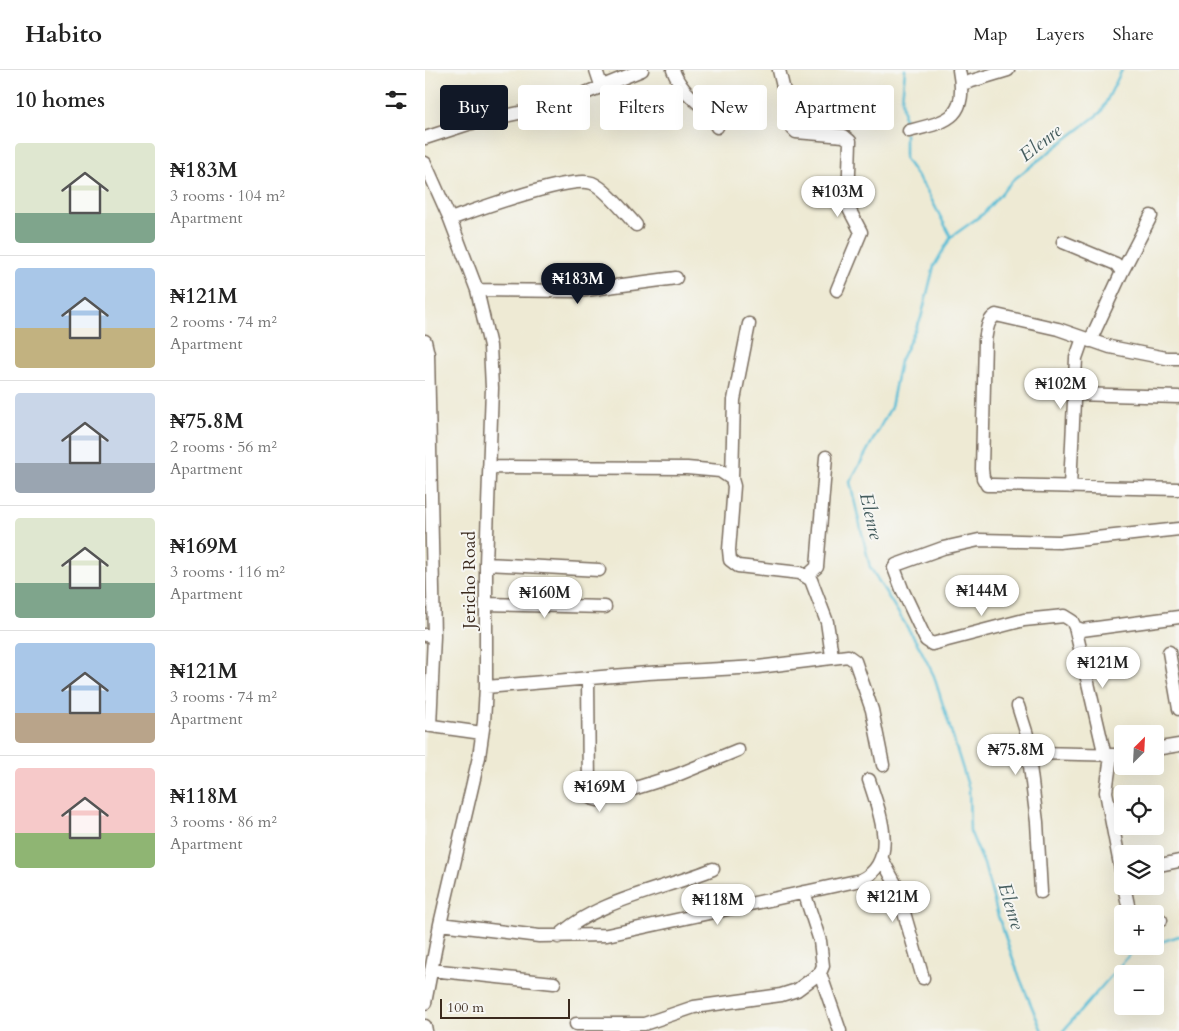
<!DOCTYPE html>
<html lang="en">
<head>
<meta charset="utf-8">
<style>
	:root { --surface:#fff; --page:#f2f2f2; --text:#222; --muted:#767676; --line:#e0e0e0; --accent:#111827 }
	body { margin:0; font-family:Cardo,serif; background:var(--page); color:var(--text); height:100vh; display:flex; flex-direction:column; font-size:19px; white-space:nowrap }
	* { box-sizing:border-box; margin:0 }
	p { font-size:16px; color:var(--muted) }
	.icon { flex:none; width:28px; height:28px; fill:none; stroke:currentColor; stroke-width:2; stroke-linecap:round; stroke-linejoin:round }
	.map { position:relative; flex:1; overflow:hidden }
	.details { display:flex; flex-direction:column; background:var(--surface); width:425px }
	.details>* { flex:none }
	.guide { position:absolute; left:15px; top:15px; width:475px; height:45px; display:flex; gap:10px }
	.needle { width:32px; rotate:24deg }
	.tools { position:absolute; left:689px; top:655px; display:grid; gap:10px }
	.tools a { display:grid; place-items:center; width:50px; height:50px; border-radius:5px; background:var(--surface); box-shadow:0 5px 20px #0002; font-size:25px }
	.scale { position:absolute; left:15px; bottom:12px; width:130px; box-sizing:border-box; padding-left:5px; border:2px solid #3b2a1e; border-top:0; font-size:14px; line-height:18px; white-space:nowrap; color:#3b2a1e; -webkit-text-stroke:4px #f6f6f2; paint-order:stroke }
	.price { position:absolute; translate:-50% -42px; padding:0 11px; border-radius:18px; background:#fff; color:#222; font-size:16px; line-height:32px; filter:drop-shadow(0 1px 2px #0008) }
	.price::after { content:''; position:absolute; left:50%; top:30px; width:15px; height:11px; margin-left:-8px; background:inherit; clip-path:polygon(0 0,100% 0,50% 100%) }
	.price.active { background:var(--accent); color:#fff }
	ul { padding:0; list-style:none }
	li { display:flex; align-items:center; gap:15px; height:125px; padding:0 15px }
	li+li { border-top:1px solid var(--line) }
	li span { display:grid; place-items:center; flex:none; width:140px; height:100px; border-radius:5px; color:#555 }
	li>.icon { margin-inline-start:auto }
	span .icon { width:60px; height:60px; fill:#fffc; stroke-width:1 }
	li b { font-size:21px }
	h2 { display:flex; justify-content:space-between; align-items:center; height:60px; padding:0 15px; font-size:21px }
	.chip { padding:0 18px; border-radius:5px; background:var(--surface); box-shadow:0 5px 20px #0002; font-size:18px; line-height:45px }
	.chip.active { background:var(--accent); color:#fff }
	header { display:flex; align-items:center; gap:30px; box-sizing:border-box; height:70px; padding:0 25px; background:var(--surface); border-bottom:1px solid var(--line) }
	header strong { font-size:24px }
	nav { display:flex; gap:28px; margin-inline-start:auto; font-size:18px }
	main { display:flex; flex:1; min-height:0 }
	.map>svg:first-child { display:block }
</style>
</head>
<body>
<header>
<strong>Habito</strong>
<nav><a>Map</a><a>Layers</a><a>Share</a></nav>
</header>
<main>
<section class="details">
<h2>10 homes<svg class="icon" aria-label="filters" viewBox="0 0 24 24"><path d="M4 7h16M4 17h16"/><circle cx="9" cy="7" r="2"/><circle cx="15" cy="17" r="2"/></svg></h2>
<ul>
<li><span style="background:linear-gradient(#dfe7d0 70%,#7fa58c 0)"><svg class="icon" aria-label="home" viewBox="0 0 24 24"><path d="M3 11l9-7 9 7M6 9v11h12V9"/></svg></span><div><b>₦183M</b><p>3 rooms · 104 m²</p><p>Apartment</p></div></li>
<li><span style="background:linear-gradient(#a9c7e8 60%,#c2b280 0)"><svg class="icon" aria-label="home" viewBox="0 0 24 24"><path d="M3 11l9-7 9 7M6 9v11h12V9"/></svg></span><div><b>₦121M</b><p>2 rooms · 74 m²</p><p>Apartment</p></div></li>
<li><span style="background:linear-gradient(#c9d6e8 70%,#9aa5b1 0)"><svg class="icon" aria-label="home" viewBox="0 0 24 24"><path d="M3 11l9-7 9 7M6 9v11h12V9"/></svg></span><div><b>₦75.8M</b><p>2 rooms · 56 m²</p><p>Apartment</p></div></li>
<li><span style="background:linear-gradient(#dfe7d0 65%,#7fa58c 0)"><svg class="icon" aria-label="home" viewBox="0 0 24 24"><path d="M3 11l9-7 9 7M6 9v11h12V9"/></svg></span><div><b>₦169M</b><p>3 rooms · 116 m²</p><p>Apartment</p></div></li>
<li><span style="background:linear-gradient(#a9c7e8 70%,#b9a48a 0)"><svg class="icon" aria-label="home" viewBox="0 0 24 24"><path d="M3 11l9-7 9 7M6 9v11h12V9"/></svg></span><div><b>₦121M</b><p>3 rooms · 74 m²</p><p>Apartment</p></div></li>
<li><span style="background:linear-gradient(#f6c9c9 65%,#8fb573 0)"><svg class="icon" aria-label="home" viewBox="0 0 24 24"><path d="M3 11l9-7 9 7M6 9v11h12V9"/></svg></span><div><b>₦118M</b><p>3 rooms · 86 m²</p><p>Apartment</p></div></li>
</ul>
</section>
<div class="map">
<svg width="754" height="961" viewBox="0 0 754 961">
	<rect width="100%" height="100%" fill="#f6f6f2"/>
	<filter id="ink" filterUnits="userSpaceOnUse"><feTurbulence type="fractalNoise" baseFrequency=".02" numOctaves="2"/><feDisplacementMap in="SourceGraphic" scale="10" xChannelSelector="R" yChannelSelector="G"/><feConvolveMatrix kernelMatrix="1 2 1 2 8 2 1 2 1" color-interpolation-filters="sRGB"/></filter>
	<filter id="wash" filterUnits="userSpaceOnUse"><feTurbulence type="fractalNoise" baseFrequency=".0096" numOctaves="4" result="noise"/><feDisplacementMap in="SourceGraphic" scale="20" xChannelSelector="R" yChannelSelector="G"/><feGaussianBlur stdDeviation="1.12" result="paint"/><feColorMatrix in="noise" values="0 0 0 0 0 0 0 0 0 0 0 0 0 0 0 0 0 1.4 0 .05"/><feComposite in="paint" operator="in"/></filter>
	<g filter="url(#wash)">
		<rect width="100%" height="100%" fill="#eeead4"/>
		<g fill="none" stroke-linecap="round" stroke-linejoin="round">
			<path stroke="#58bdd6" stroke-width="2.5" d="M 480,0 L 477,29 L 480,58
				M 480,64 L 480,89 L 501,119 L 526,167
				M 730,874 L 754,866
				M 617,961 L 594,906 L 573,846 L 559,794 L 545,761 L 544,719 L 509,606 L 495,578 L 445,497 L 425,412 L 466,337 L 475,291 L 496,248 L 509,196 L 526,167 L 558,144 L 588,110 L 676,42 L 697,0
				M 638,961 L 707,882 L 724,876"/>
		</g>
	</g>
	<g filter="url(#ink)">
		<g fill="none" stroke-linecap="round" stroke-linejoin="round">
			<g stroke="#7a6d5e" stroke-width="15">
				<path id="minor" d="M 171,0 L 177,18
					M 248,0 C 259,30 282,33 292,57
					M 354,0 L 368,59 L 371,62 L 419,66 L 425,71 L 423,132 L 424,139 L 436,162 L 412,220
					M 537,14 L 583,0
					M 484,61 C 524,51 543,48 534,0
					M 0,68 L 43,54 L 131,35 L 217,0
					M 0,93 L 25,149 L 52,220 L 65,276 L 67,318 L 61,494 L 61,617 L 59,652 L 54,687 L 15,854 L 0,933
					M 25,149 C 51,140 145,105 167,113 C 180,118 201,144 211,155
					M 638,172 L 691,194 L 697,202 L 665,271
					M 697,202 L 726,146
					M 52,220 L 152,221 L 251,208
					M 0,271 L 3,284 L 9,566
					M 754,288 L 741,288 L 685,277 L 633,259 L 571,245 C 562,250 562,261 560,270 L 557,399 L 558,408 L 562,415 L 568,415 L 754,419
					M 650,324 L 754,327
					M 64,397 L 262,398 L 295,401 L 307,409 L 309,416 L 304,480 L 305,490 L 313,496 L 375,503 L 386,510 L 402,552 L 407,586
					M 307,409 L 309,330 L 324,254
					M 645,417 L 651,288 L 658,268
					M 61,494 L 174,500
					M 382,506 L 392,497 L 401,387
					M 61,534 L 180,537
					M 650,557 L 657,560 L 754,547
					M 0,565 L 9,566 L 5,656
					M 744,582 L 754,639
					M 163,608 L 164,720 L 166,728 L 173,730 L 252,705 L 313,680
					M 61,617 L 223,603 L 333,597 L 423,586 L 430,591 L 447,640 L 458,695
					M 593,636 L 608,684
					M 0,655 L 57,663
					M 730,679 L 754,675
					M 680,686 L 650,557 L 647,551 L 639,546 L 599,550 L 507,574 L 501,570 L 477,519 L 469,498 L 471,495 L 518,478 L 554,470 L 634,472 L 754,459
					M 686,686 L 681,722 L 698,810
					M 457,789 L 471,815 L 498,908
					M 730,796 L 754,791
					M 699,816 L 705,844
					M 616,822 L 612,752 L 604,688 L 612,683 L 698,685
					M 730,851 L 736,850
					M 15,854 L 114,866 L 182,865 L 436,810 C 475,791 454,741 444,710
					M 133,867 C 168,831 243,818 288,799
					M 6,900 L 129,913
					M 395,903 L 415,961
					M 151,954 L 219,954 L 269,937 L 356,925 L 372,920 L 395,903 L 398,896 L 395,871 L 379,822
					M 0,956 L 1,961"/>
			</g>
			<use href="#minor" stroke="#fff" stroke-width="12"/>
		</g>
	</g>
	<g text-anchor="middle" stroke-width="4" stroke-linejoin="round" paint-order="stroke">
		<g font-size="18" fill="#3b2a1e" stroke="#f6f6f2">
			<text transform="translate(44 510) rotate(-90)" y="6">Jericho Road</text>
		</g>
		<g font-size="19" font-style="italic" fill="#455d5e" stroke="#f6f6f2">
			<text transform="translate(615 72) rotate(-38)" y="7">Elenre</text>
			<text transform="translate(447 446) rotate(77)" y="7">Elenre</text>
			<text transform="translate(587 836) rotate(73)" y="7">Elenre</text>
		</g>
	</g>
</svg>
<div class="tools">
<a><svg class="needle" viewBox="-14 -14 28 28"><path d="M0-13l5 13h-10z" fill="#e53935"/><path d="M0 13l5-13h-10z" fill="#767676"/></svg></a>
<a><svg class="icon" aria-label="locate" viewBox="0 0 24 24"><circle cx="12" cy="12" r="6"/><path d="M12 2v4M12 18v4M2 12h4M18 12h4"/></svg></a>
<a><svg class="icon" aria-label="layers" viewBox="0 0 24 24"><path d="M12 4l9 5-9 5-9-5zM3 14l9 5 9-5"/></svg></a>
<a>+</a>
<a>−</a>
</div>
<div class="scale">100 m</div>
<b class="price" style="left:413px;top:148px">₦103M</b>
<b class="price active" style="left:153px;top:235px">₦183M</b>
<b class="price" style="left:636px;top:340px">₦102M</b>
<b class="price" style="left:557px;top:547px">₦144M</b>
<b class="price" style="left:120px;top:549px">₦160M</b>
<b class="price" style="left:678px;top:619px">₦121M</b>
<b class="price" style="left:591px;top:706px">₦75.8M</b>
<b class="price" style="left:175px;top:743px">₦169M</b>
<b class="price" style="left:468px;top:853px">₦121M</b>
<b class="price" style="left:293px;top:856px">₦118M</b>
<div class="guide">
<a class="chip active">Buy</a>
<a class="chip">Rent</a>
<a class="chip">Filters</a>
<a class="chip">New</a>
<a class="chip">Apartment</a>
</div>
</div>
</main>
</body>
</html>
